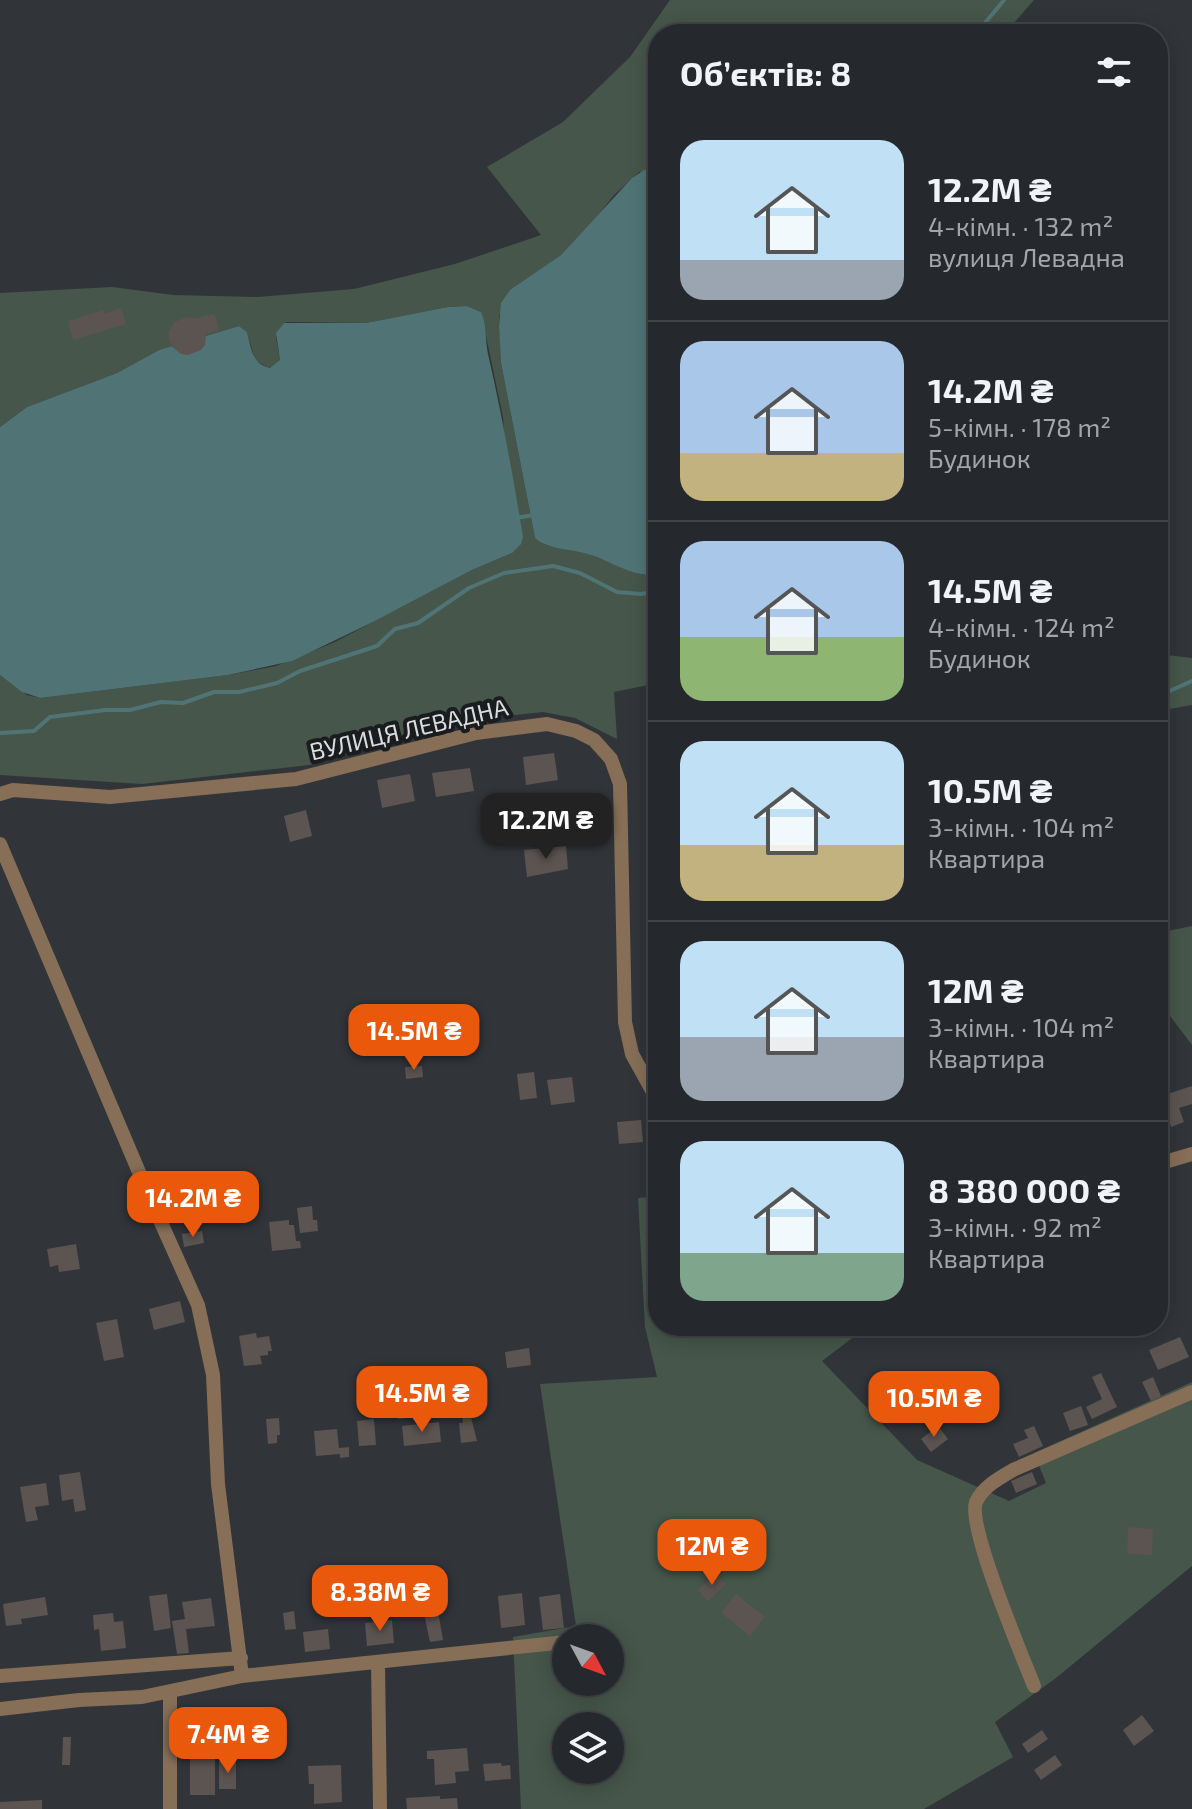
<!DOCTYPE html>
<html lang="uk">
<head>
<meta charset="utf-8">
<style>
	:root { --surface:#25282c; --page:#313438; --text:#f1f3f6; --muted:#a3a6a9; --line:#424448; --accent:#ea580c }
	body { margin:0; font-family:"Exo 2",sans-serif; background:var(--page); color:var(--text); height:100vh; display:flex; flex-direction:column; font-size:30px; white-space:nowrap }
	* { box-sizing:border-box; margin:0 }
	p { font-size:26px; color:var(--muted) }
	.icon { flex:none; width:44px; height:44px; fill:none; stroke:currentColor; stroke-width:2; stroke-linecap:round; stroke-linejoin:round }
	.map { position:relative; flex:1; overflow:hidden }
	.side { position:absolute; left:648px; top:24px; width:520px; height:1312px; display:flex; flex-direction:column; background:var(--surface); border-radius:32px; box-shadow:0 4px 20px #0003,0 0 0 2px var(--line) }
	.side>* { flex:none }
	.needle { width:52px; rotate:131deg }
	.controls { position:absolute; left:552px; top:1624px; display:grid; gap:16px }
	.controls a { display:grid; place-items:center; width:72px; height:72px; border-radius:50%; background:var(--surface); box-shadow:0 4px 20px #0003,0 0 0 2px var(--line); font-size:40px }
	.price { position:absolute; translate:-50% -68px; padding:0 18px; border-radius:16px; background:var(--accent); color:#fff; font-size:26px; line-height:52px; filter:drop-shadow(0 2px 4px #0008) }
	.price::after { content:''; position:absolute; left:50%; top:48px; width:24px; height:18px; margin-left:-12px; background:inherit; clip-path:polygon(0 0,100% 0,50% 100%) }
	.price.current { background:#222; color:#fff }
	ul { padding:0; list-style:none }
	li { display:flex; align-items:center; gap:24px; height:200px; padding:0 32px }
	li+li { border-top:2px solid var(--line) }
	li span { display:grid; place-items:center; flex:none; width:224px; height:160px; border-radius:24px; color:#555 }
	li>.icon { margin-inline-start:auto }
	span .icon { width:96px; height:96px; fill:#fffc; stroke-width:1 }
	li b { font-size:34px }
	h2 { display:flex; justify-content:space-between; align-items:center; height:96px; padding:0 32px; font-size:34px }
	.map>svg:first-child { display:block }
</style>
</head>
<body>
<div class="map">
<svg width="1192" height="1809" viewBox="0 0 1192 1809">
	<rect width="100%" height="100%" fill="#31353a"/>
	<path fill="#46564a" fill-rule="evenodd" d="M 670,0 L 1034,0 L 1004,34 L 658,34 L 658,135 L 653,143 L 658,155 L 658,169 L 639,172 L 614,195 L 599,214 L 561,255 L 524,281 L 499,316 L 501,363 L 535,538 L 546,545 L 586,553 L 644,575 L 658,575 L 658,683 L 614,692 L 617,739 L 575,718 L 543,712 L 486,718 L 417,734 L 309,765 L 142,784 L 0,775 L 0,675 L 27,695 L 40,698 L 228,675 L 276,666 L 335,642 L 472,570 L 512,553 L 503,417 L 481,312 L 467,306 L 448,307 L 366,323 L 287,322 L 284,323 L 276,337 L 280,360 L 273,367 L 268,368 L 255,360 L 247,332 L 239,326 L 159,350 L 117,373 L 27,407 L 0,427 L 0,293 L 112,287 L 173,295 L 258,297 L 354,289 L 455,264 L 541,235 L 487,167 L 563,122 L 630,57 Z
		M 1158,654 L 1192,658 L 1192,705 L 1158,711 Z
		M 1192,926 L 1192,1045 L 1158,1000 L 1158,933 Z
		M 650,1197 L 658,1199 L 658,1326 L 868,1326 L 822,1361 L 917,1460 L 1009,1501 L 1046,1483 L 1034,1453 L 1192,1382 L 1192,1566 L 1056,1678 L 995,1722 L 1013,1757 L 924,1809 L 521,1809 L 513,1637 L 576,1626 L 540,1384 L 657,1377 L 645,1327 L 638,1198 ZM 566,1638 L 610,1638 L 610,1682 L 566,1682 ZM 566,1726 L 610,1726 L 610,1770 L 566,1770 Z"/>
	<path fill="#507475" d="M 658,169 L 658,575 C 632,578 609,559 584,553 C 569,549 547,549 535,538 L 501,363 L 499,326 L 501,303 L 510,290 L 561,255 L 632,178 L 644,170 Z
		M 467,306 L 481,312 C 487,325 485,340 488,354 C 502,415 513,476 523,537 L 521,544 L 512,553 L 472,570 L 375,621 L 292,661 L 228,675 L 40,698 L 22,692 L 0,675 L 0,427 L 27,407 L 117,373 L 159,350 L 239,326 L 247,332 C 251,347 252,365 270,368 L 280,360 L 276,333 L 284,323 L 366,323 L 448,307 Z"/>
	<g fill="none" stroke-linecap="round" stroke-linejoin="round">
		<path stroke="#507475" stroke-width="4" d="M 976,34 L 1004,0
			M 515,518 L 534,515
			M 1158,696 L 1192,681
			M 0,733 L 34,731 L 50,717 L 106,710 L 130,710 L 161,702 L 183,703 L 214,692 L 239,692 L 277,683 L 300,671 L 377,646 L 395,629 L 418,623 L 469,588 L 504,573 L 553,566 L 580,573 L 617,592 L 641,594 L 658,591"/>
	</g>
	<path fill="#5b5451" d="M 121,308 L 126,324 L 73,340 L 68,321 L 103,310 L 104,314 Z
		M 215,314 L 219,331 L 206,334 L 205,345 L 201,350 L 188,355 L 181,354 L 171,346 L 168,333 L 174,322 L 187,317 L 195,318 Z
		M 554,753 L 558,780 L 526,785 L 523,757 Z
		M 470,768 L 474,791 L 436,797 L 432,773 Z
		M 410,774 L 415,801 L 382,808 L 377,780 Z
		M 306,810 L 312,836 L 290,842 L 284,816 Z
		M 566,846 L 568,869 L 527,877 L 524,850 Z
		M 422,1066 L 423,1077 L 406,1079 L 405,1067 Z
		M 534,1072 L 537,1098 L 520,1100 L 517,1074 Z
		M 572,1077 L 575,1102 L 551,1105 L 547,1080 Z
		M 1192,1086 L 1192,1104 L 1179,1108 L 1184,1122 L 1171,1127 L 1170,1123 L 1164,1125 L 1158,1106 L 1158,1097 Z
		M 641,1120 L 643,1142 L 619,1144 L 617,1122 Z
		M 312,1206 L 313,1220 L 317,1220 L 318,1231 L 300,1233 L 297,1208 Z
		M 289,1220 L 289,1225 L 294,1225 L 296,1241 L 300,1241 L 301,1248 L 272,1251 L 269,1222 Z
		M 202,1231 L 204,1243 L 184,1247 L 182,1234 Z
		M 76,1244 L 80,1269 L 59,1272 L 58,1265 L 50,1267 L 47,1249 Z
		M 180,1301 L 185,1322 L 154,1330 L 149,1309 Z
		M 117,1319 L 124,1357 L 104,1361 L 96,1323 Z
		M 731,1326 L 763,1326 L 736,1337 Z
		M 256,1333 L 257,1338 L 269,1336 L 272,1351 L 268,1351 L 268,1355 L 260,1356 L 262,1364 L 244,1366 L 239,1336 Z
		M 1180,1337 L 1189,1357 L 1158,1370 L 1149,1350 Z
		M 529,1348 L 531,1365 L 507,1368 L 505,1352 Z
		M 1101,1373 L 1117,1407 L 1092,1419 L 1086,1407 L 1102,1399 L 1092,1377 Z
		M 1153,1377 L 1161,1396 L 1151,1401 L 1142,1382 Z
		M 437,1403 L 438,1415 L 398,1419 L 397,1407 Z
		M 1081,1406 L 1088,1425 L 1070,1431 L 1063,1413 Z
		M 470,1413 L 477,1441 L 461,1443 L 459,1423 L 463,1423 L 462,1414 Z
		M 279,1418 L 280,1435 L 277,1435 L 277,1443 L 268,1444 L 266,1419 Z
		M 374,1419 L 376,1445 L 359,1446 L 357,1421 Z
		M 439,1422 L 441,1442 L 404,1446 L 402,1426 Z
		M 938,1426 L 948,1439 L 931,1452 L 921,1439 Z
		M 1034,1426 L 1043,1446 L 1019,1457 L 1013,1444 L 1028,1438 L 1024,1430 Z
		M 337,1429 L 339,1448 L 349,1447 L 349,1457 L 340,1458 L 340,1454 L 316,1456 L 314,1431 Z
		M 80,1472 L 86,1510 L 75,1512 L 73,1499 L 62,1501 L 59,1475 Z
		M 1032,1472 L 1037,1484 L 1016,1493 L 1011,1481 Z
		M 46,1483 L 49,1505 L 35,1507 L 38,1520 L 26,1522 L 20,1487 Z
		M 1128,1527 L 1153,1529 L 1152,1555 L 1127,1554 Z
		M 716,1573 L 726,1584 L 708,1601 L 698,1590 Z
		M 522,1593 L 525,1625 L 501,1628 L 498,1596 Z
		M 167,1594 L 171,1628 L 154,1631 L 149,1596 Z
		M 560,1594 L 564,1628 L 543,1630 L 539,1597 Z
		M 736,1594 L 765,1617 L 750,1636 L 721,1613 Z
		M 45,1597 L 48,1615 L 21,1619 L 22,1624 L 6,1626 L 3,1604 Z
		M 211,1598 L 215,1626 L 186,1629 L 189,1653 L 177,1654 L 172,1621 L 185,1619 L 182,1602 Z
		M 294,1611 L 296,1629 L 285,1630 L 283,1613 Z
		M 438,1611 L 443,1640 L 430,1642 L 424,1614 Z
		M 113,1613 L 114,1622 L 123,1621 L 126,1648 L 101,1651 L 99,1629 L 94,1630 L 93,1615 Z
		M 392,1620 L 394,1643 L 367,1646 L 365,1623 Z
		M 328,1629 L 330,1649 L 305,1652 L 303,1632 Z
		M 1142,1715 L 1154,1731 L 1134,1746 L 1123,1730 Z
		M 1042,1730 L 1048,1739 L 1028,1753 L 1022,1744 Z
		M 63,1737 L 71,1737 L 70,1765 L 62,1765 Z
		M 467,1748 L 469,1771 L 455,1772 L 456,1783 L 435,1785 L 434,1759 L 427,1759 L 427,1751 Z
		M 190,1754 L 215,1754 L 215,1795 L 190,1795 Z
		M 1055,1755 L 1062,1765 L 1041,1780 L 1034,1770 Z
		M 219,1761 L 236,1761 L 236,1789 L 219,1789 Z
		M 501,1763 L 502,1766 L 510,1765 L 511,1779 L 485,1781 L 483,1764 Z
		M 341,1765 L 342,1802 L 314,1804 L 314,1784 L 309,1784 L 308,1766 Z
		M 440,1796 L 440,1799 L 457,1798 L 458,1809 L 407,1809 L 406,1798 Z
		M 42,1800 L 42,1809 L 0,1809 L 0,1802 Z"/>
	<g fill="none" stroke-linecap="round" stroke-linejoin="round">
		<path stroke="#866e57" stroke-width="14" d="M 0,794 L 13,790 L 110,797 L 296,779 L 476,733 L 547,724 L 576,731 L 594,740 L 611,759 L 620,784 L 625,1022 L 632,1054 L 658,1101
			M 0,844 L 150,1198 L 198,1305 L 213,1375 L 218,1484 L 242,1676
			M 1158,1164 L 1192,1154
			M 378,1663 L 380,1809
			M 0,1676 L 241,1658
			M 1034,1686 C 1022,1655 967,1527 976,1502 C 983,1487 999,1478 1013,1470 L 1192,1392
			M 170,1692 L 170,1809
			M 0,1709 L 79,1700 L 142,1697 L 242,1676 L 566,1642"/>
	</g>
	<g text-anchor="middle" stroke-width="8" stroke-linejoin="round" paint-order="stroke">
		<g font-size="24" fill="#dadde0" stroke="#1a1c1e">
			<text transform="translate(409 730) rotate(-13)" y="8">ВУЛИЦЯ ЛЕВАДНА</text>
		</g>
	</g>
</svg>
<div class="controls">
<a><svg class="needle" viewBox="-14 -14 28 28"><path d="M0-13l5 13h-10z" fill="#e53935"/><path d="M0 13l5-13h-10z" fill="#a3a6a9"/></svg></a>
<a><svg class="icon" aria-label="layers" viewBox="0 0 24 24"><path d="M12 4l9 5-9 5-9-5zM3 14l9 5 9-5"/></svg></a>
</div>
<b class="price current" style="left:546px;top:861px">12.2M ₴</b>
<b class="price" style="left:414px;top:1072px">14.5M ₴</b>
<b class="price" style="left:193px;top:1239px">14.2M ₴</b>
<b class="price" style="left:422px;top:1434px">14.5M ₴</b>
<b class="price" style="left:934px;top:1439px">10.5M ₴</b>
<b class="price" style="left:712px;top:1587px">12M ₴</b>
<b class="price" style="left:380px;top:1633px">8.38M ₴</b>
<b class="price" style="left:228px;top:1775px">7.4M ₴</b>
<section class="side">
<h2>Об’єктів: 8<svg class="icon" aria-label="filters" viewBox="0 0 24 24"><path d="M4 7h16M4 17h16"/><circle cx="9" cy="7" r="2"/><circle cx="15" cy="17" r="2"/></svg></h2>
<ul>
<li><span style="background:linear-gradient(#bfe0f5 75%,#9aa5b1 0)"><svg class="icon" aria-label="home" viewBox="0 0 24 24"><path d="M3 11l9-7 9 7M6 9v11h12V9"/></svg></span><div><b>12.2M ₴</b><p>4-кімн. · 132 m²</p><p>вулиця Левадна</p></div></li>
<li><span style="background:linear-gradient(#a9c7e8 70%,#c2b280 0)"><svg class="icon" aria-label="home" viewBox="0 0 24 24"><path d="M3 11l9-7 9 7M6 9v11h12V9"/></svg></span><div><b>14.2M ₴</b><p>5-кімн. · 178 m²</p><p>Будинок</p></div></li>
<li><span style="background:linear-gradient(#a9c7e8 60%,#8fb573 0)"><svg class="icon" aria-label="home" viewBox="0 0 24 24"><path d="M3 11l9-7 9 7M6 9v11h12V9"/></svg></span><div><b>14.5M ₴</b><p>4-кімн. · 124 m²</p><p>Будинок</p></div></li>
<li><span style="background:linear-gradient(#bfe0f5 65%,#c2b280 0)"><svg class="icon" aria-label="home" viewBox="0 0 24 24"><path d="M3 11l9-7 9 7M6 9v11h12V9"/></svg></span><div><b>10.5M ₴</b><p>3-кімн. · 104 m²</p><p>Квартира</p></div></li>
<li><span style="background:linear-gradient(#bfe0f5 60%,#9aa5b1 0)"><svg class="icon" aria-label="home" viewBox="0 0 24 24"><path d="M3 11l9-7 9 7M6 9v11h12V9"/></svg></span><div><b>12M ₴</b><p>3-кімн. · 104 m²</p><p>Квартира</p></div></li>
<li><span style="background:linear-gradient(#bfe0f5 70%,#7fa58c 0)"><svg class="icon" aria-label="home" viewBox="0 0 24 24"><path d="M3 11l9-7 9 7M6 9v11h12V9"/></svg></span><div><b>8 380 000 ₴</b><p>3-кімн. · 92 m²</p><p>Квартира</p></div></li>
</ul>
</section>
</div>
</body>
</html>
